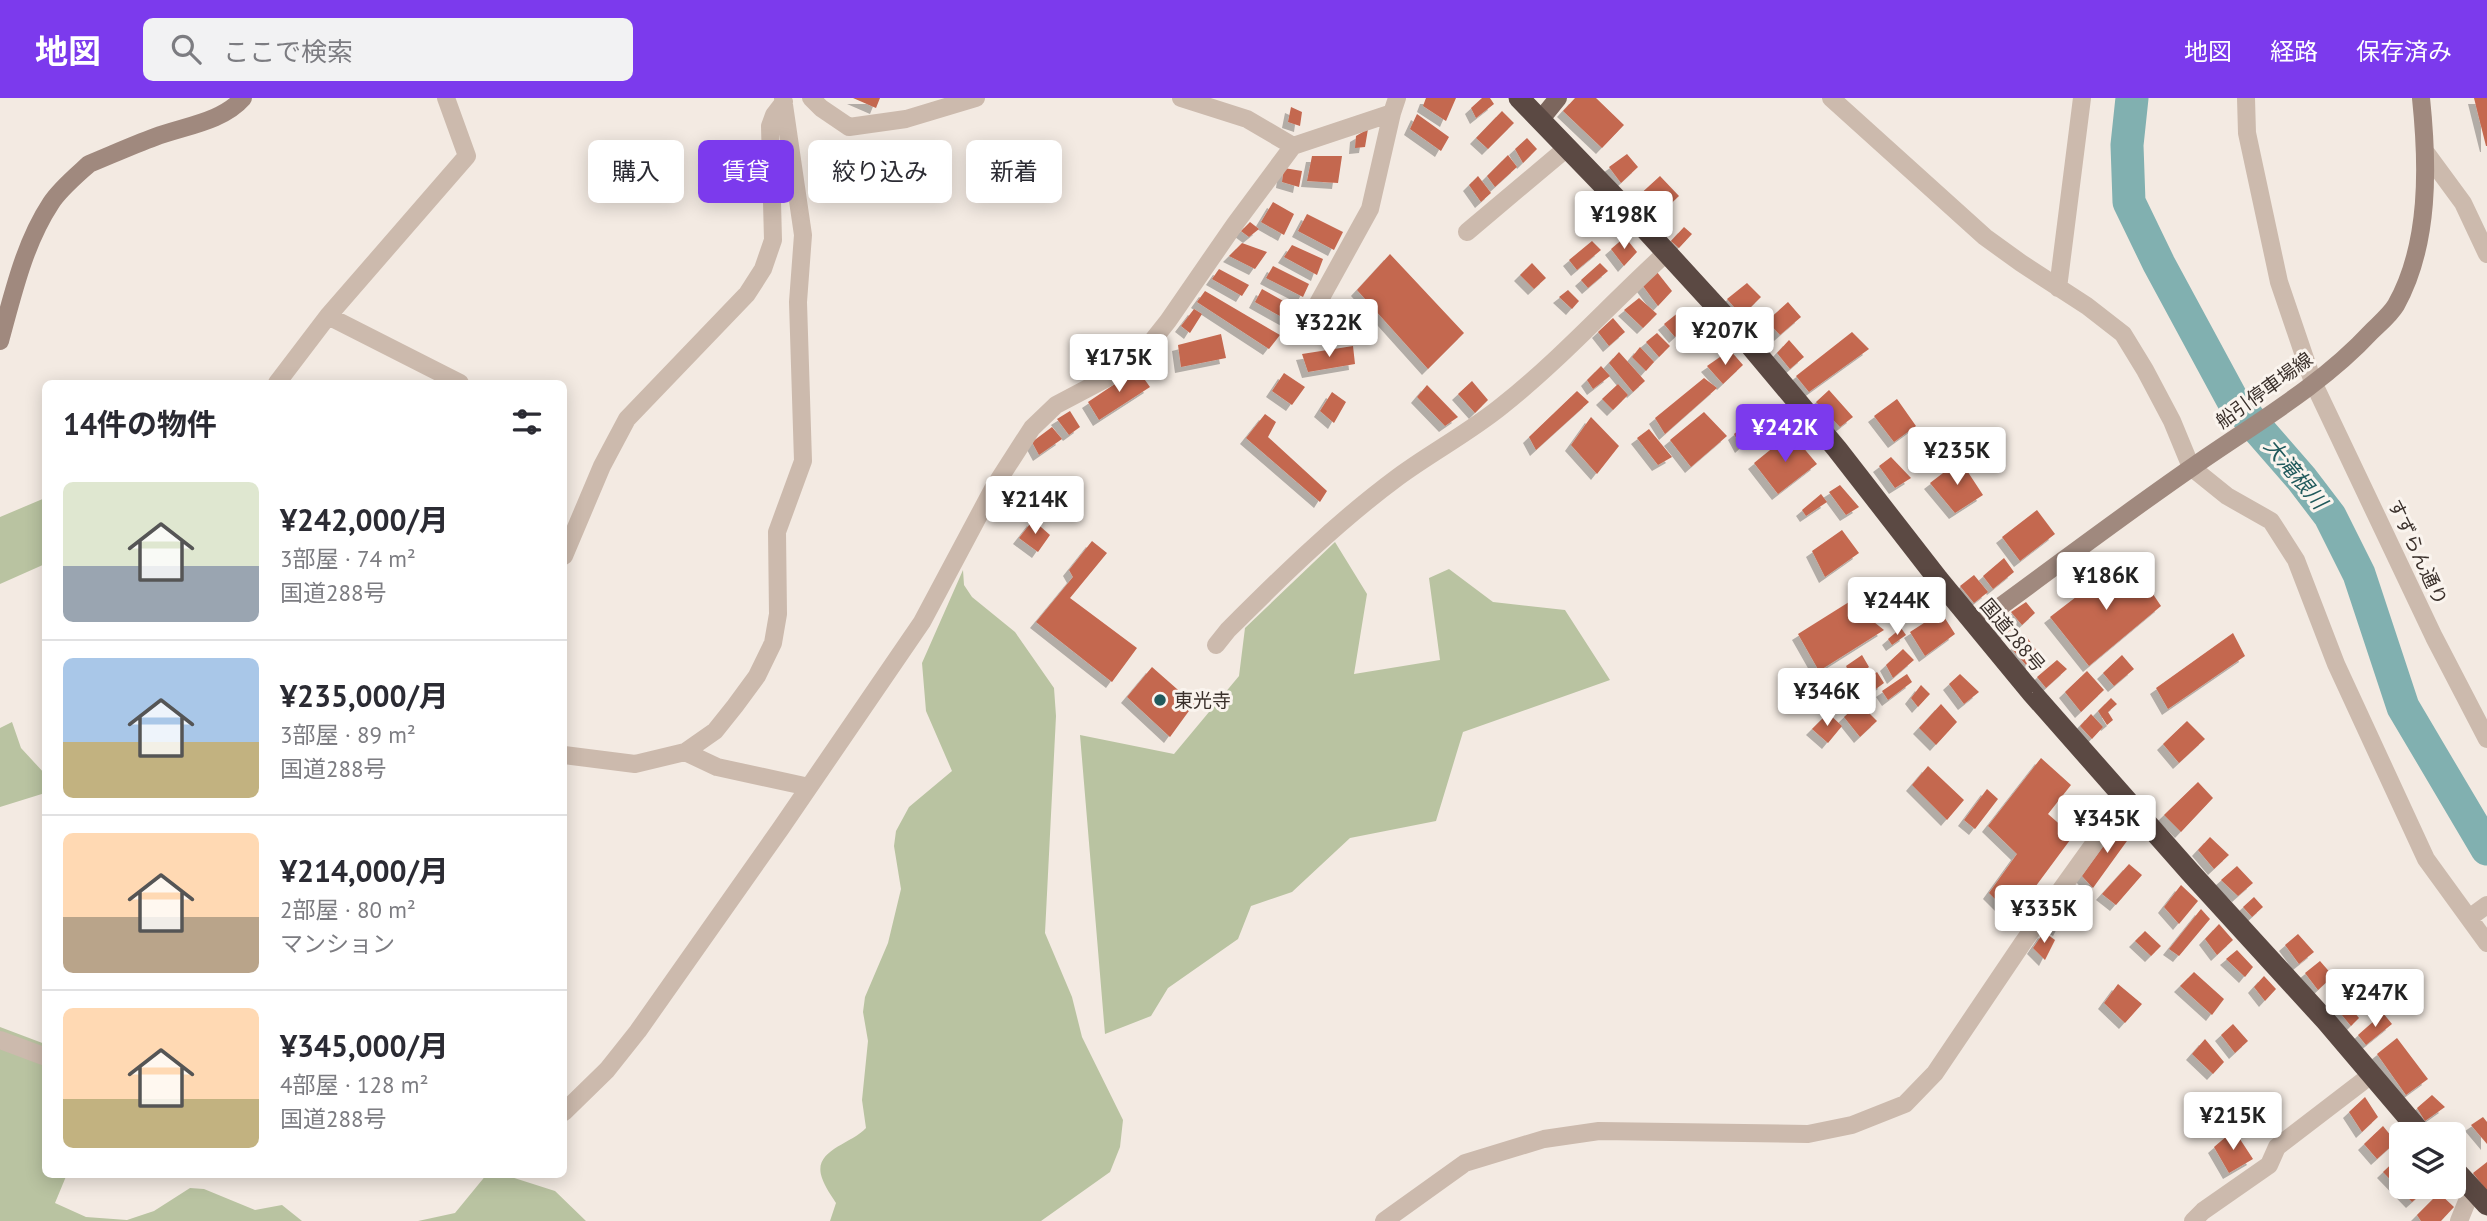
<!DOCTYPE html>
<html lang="ja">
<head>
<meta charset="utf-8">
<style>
	:root { --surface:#fff; --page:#f2f2f3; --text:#2b2b33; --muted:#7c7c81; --line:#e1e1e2; --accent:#7c3aed }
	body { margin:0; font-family:"PT Sans","Noto Sans JP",sans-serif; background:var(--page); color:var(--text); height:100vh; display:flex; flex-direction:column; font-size:26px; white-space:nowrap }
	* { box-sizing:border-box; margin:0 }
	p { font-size:23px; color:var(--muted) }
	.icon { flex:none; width:38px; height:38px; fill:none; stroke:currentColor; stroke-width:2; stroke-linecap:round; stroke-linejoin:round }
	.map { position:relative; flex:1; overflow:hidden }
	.sheet { position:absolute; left:42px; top:282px; width:525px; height:798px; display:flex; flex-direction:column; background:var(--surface); border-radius:10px; box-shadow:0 4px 18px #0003 }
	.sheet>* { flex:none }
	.banner { position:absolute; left:588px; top:42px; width:665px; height:63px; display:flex; gap:14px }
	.tools { position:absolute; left:2389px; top:1024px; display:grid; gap:14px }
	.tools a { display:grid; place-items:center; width:77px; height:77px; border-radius:10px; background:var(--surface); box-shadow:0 4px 18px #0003; font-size:35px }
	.price { position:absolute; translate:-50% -60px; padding:0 16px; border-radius:7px; background:#fff; color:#222; font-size:23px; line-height:46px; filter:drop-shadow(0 2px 4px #0008) }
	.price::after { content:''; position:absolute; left:50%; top:42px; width:21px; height:16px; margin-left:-10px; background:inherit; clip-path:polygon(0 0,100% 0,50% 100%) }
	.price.active { background:var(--accent); color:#fff }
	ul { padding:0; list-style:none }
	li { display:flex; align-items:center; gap:21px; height:175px; padding:0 21px }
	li+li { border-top:2px solid var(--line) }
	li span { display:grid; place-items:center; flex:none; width:196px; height:140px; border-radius:10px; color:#555 }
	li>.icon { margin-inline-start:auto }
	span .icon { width:84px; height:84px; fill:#fffc; stroke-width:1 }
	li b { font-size:30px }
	h2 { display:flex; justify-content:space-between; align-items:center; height:84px; padding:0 21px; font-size:30px }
	.pill { padding:0 24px; border-radius:10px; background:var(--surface); box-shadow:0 4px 18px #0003; font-size:24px; line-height:63px }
	.pill.active { background:var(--accent); color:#fff }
	header { display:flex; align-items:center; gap:42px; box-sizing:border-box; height:98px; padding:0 35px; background:var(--accent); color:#fff }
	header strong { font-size:33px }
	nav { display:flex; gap:38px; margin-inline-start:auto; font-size:24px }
	.search { width:490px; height:63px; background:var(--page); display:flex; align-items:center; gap:18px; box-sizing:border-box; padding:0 24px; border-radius:10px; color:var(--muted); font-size:26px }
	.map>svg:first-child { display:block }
</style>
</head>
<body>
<header>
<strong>地図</strong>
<div class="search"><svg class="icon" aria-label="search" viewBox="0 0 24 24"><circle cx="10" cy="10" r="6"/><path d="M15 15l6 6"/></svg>ここで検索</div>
<nav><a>地図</a><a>経路</a><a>保存済み</a></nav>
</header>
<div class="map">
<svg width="2487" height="1123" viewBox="0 0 2487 1123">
	<defs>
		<filter id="shadow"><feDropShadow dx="-6" dy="6" stdDeviation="0" flood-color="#0004"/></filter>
	</defs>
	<rect width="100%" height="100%" fill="#f3eae2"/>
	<path fill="#b9c3a1" d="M 45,400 L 45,466 L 0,486 L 0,419 Z
		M 1335,444 L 1367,496 L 1354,576 L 1440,562 L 1429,480 L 1449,471 L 1493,504 L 1565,512 L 1610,582 L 1463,634 L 1436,723 L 1350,740 L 1292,794 L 1251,808 L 1238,841 L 1168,890 L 1151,918 L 1105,936 L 1080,637 L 1174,656 L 1239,578 L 1245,530 Z
		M 963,472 L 964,487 L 972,499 L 1015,534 L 1054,590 L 1056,618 L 1045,835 L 1072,899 L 1082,939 L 1123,1022 L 1120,1049 L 1110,1074 L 1041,1123 L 830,1123 L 836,1105 C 831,1097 825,1089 822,1080 C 812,1052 850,1047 866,1030 L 862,1002 L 868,943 L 863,914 L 865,899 L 888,845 L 901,791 L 894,748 L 896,733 L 909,709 L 952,673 L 926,613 L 922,565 Z
		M 12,624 L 21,650 L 45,676 L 45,695 L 0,709 L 0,630 Z
		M 0,929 L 45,946 L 46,1076 L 67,1076 L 55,1105 L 86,1119 L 127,1122 L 154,1113 L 190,1090 L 204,1091 L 255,1112 L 282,1107 L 302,1123 L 0,1123 Z
		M 487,1076 L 502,1076 L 555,1093 L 586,1123 L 418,1123 L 455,1115 Z"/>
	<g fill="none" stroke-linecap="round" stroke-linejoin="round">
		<path stroke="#81b0b0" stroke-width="33" d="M 2132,0 L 2127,47 L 2129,104 L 2159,166 L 2232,301 L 2301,380 L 2330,418 L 2359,476 L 2403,609 L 2487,751"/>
	</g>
	<path fill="#c4674f" filter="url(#shadow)" d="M 853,0 L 880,0 L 876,10 Z
		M 1426,0 L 1456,0 L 1446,23 L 1423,8 Z
		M 1482,0 L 1490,0 L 1494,6 L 1476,20 L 1471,10 Z
		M 1575,0 L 1596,0 L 1624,27 L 1602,50 L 1563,13 Z
		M 2474,0 L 2487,0 L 2487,48 L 2486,48 Z
		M 1291,9 L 1302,14 L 1300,28 L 1288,24 Z
		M 1502,13 L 1514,25 L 1488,51 L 1476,40 Z
		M 1417,16 L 1449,39 L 1441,53 L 1410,31 Z
		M 1368,31 L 1365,49 L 1355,50 L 1356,38 Z
		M 1527,40 L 1537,51 L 1523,65 L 1515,51 Z
		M 1627,56 L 1638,69 L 1621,85 L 1609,69 Z
		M 1508,57 L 1517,69 L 1495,89 L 1487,78 Z
		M 1312,58 L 1342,58 L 1338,85 L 1307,83 Z
		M 1284,70 L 1302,73 L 1299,89 L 1282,84 Z
		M 1478,78 L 1491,95 L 1481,104 L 1469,87 Z
		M 1660,78 L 1679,98 L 1654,122 L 1636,100 Z
		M 1273,104 L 1294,116 L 1284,137 L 1261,124 Z
		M 1307,116 L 1343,134 L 1334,152 L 1298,133 Z
		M 1250,124 L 1259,131 L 1249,139 L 1241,133 Z
		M 1684,129 L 1692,136 L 1679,150 L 1671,143 Z
		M 1625,139 L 1637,154 L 1624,168 L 1611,151 Z
		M 1592,143 L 1601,152 L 1577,172 L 1569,162 Z
		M 1242,145 L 1267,154 L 1255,171 L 1229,158 Z
		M 1292,147 L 1323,161 L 1317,177 L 1284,159 Z
		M 1390,156 L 1464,235 L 1428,271 L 1357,192 Z
		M 1532,165 L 1546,180 L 1534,191 L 1520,177 Z
		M 1600,165 L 1608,173 L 1588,190 L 1581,182 Z
		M 1273,168 L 1309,186 L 1303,199 L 1266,180 Z
		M 1219,171 L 1249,187 L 1242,198 L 1212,181 Z
		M 1657,174 L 1672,193 L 1658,208 L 1643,188 Z
		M 1747,185 L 1761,199 L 1742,218 L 1727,201 Z
		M 1262,191 L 1294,209 L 1289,223 L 1255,204 Z
		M 1568,192 L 1579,203 L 1572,211 L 1559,199 Z
		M 1205,193 L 1280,237 L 1269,251 L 1197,204 Z
		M 1639,200 L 1657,216 L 1643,230 L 1624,212 Z
		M 1788,204 L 1801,219 L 1780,237 L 1767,223 Z
		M 1684,210 L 1695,221 L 1675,239 L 1664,226 Z
		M 1194,211 L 1202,216 L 1190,235 L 1181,228 Z
		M 1613,220 L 1625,234 L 1609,248 L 1598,234 Z
		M 1852,234 L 1869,251 L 1809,294 L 1796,278 Z
		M 1657,235 L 1670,248 L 1659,259 L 1646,244 Z
		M 1221,236 L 1226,260 L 1181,269 L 1178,247 Z
		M 1789,242 L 1804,259 L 1790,271 L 1777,255 Z
		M 1353,248 L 1355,266 L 1308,274 L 1302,256 Z
		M 1640,249 L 1654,264 L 1646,273 L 1632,259 Z
		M 1730,252 L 1743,267 L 1723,286 L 1707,268 Z
		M 1619,254 L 1645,283 L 1633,294 L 1609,265 Z
		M 1601,268 L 1610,278 L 1593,291 L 1587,282 Z
		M 1137,271 L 1150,289 L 1099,322 L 1088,304 Z
		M 1284,275 L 1305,289 L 1292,307 L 1272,293 Z
		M 1704,280 L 1717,290 L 1665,336 L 1655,320 Z
		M 1472,283 L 1488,302 L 1475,315 L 1458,296 Z
		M 1618,286 L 1628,297 L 1613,312 L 1602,301 Z
		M 1427,287 L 1458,319 L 1445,328 L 1417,299 Z
		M 1829,292 L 1853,319 L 1840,329 L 1816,304 Z
		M 1577,293 L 1589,304 L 1536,352 L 1529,339 Z
		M 1332,294 L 1346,304 L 1334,325 L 1320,313 Z
		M 1897,301 L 1916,328 L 1894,344 L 1874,318 Z
		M 1070,313 L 1080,329 L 1069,337 L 1057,321 Z
		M 1704,314 L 1727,338 L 1691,369 L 1670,342 Z
		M 1265,316 L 1276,324 L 1268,339 L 1327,393 L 1320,404 L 1246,340 Z
		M 1591,319 L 1619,348 L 1597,376 L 1571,347 Z
		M 1744,328 L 1752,339 L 1741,349 L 1734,336 Z
		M 1052,329 L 1062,341 L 1039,357 L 1032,344 Z
		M 1649,331 L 1672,359 L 1658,367 L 1637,340 Z
		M 1791,335 L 1817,366 L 1778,396 L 1754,365 Z
		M 1891,359 L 1911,380 L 1895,390 L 1879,368 Z
		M 1960,362 L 1983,397 L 1955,415 L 1930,385 Z
		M 1840,387 L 1859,409 L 1846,417 L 1829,394 Z
		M 1821,396 L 1827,404 L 1806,418 L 1802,412 Z
		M 2037,412 L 2055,436 L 2020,463 L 2002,439 Z
		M 1033,422 L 1050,437 L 1038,454 L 1019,440 Z
		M 1842,432 L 1859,455 L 1825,479 L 1812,453 Z
		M 1092,443 L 1107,455 L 1070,500 L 1137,550 L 1112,584 L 1036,524 L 1073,479 L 1069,472 Z
		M 2128,459 L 2161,508 L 2089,568 L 2050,519 Z
		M 2004,460 L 2014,474 L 1993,491 L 1983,478 Z
		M 1974,477 L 1988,494 L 1974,505 L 1960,488 Z
		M 1849,504 L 1884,532 L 1819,573 L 1798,536 Z
		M 2026,504 L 2035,515 L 2022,527 L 2011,514 Z
		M 1941,514 L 1955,536 L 1925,558 L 1910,534 Z
		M 2008,521 L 2014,530 L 2000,539 L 1995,529 Z
		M 1901,530 L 1906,537 L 1892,547 L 1888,541 Z
		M 2233,535 L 2245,558 L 2168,611 L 2156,590 Z
		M 2026,538 L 2040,557 L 2028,569 L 2011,550 Z
		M 1903,551 L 1914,562 L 1893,580 L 1886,567 Z
		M 1862,557 L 1869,569 L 1853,581 L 1846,568 Z
		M 2122,557 L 2134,571 L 2114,588 L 2103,575 Z
		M 2057,562 L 2067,571 L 2046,590 L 2037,579 Z
		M 1152,569 L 1194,606 L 1170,639 L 1127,599 Z
		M 2087,573 L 2104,592 L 2081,614 L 2065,594 Z
		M 1877,574 L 1884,585 L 1865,599 L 1859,588 Z
		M 1907,576 L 1912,584 L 1888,602 L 1882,593 Z
		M 1960,576 L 1979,594 L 1964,606 L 1949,586 Z
		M 1921,587 L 1930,596 L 1918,609 L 1911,600 Z
		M 2111,600 L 2117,606 L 2108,614 L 2113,622 L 2107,627 L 2098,613 Z
		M 1859,605 L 1877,623 L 1860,639 L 1844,619 Z
		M 1941,606 L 1957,624 L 1936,647 L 1919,630 Z
		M 1828,615 L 1842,628 L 1828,645 L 1812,631 Z
		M 2091,616 L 2103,629 L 2092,641 L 2080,628 Z
		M 2187,623 L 2205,641 L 2179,665 L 2163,646 Z
		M 2041,660 L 2071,687 L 2048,716 L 2073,738 L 2013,819 L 1989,795 L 2017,756 L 1988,728 Z
		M 1928,668 L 1964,702 L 1947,722 L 1912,687 Z
		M 2198,684 L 2213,700 L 2181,734 L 2164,717 Z
		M 1987,691 L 1998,701 L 1975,731 L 1964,722 Z
		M 2121,724 L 2132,736 L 2093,790 L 2082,778 Z
		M 2210,739 L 2229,757 L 2214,771 L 2198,752 Z
		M 2129,766 L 2142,777 L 2116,807 L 2102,796 Z
		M 2237,768 L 2253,785 L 2238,798 L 2221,782 Z
		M 2181,787 L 2198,803 L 2179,826 L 2164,809 Z
		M 2078,788 L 2084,794 L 2072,812 L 2063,806 Z
		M 2254,799 L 2263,809 L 2252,819 L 2243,809 Z
		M 2059,811 L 2067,817 L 2059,832 L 2049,826 Z
		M 2201,811 L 2210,821 L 2179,858 L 2169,851 Z
		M 2219,826 L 2233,842 L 2217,857 L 2205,841 Z
		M 2145,833 L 2161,848 L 2151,858 L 2135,843 Z
		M 2044,834 L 2055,842 L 2045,862 L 2033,850 Z
		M 2298,836 L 2314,854 L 2299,866 L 2285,847 Z
		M 2237,852 L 2253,869 L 2245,879 L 2226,861 Z
		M 2320,863 L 2333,878 L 2318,892 L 2305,875 Z
		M 2194,874 L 2224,901 L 2212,917 L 2180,888 Z
		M 2264,878 L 2276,891 L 2265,903 L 2254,889 Z
		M 2118,886 L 2142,906 L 2125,925 L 2104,905 Z
		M 2346,904 L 2359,920 L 2351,928 L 2337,911 Z
		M 2383,915 L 2392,926 L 2366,947 L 2358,937 Z
		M 2233,926 L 2248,943 L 2235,955 L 2221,937 Z
		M 2397,940 L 2428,981 L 2406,997 L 2377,956 Z
		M 2205,941 L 2224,964 L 2213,976 L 2192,956 Z
		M 2432,997 L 2445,1009 L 2425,1023 L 2417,1010 Z
		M 2365,999 L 2378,1019 L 2362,1034 L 2349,1014 Z
		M 2483,1019 L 2487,1024 L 2487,1046 L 2471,1027 Z
		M 2383,1028 L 2396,1044 L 2377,1061 L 2364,1046 Z
		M 2234,1032 L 2253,1061 L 2229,1075 L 2214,1049 Z
		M 2401,1057 L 2401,1088 L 2430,1088 L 2412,1104 L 2383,1074 Z
		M 2487,1064 L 2487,1093 L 2473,1075 Z
		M 2439,1095 L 2454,1109 L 2441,1123 L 2421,1123 L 2417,1117 Z"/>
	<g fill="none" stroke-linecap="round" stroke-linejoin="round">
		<path stroke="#ccbaad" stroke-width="18" d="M 811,0 L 821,10 L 849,29 L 906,21 L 976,0
			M 1181,0 L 1247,21 L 1293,48
			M 1831,0 L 1985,139 L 2021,165 L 2087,208 L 2123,236 L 2145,272 L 2172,323 L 2191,369 L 2227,398 L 2271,423 L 2296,462 L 2336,566 L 2426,761 L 2487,845
			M 2246,0 L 2247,35 L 2279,184 L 2313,284 L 2434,539 L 2487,641
			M 2427,56 L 2463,105 L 2487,156
			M 1467,134 L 1568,49
			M 2058,190 L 2082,0
			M 1317,207 L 1370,111 L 1392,15
			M 328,218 L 460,285
			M 277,285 L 328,218 L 467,58 L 446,0
			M 564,458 L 602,368 L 627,321 L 747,196 L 763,171 L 773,142 L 770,28 L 774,17 L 784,4
			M 1216,547 L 1228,532 C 1282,478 1336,425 1398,379 C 1432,354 1470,334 1503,307 C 1561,261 1611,205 1666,155
			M 685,654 L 715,633 L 735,608 L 757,578 L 773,545 L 778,516 L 777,434 L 803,363 L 798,204 L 803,137 L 783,0
			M 564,657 L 635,666 L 685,654 L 717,669 L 809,689
			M 2469,820 L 2487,807
			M 0,942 L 46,959
			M 564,1014 L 607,972 L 638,933 L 781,730 L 922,524 L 994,389 L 1032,330 L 1056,307 L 1111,278 L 1145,252 L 1168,223 L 1235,126 L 1293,48 L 1392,15 L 1397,0
			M 1384,1123 L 1465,1065 L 1544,1041 L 1599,1033 L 1808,1036 L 1852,1027 L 1905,1006 L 1935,975 L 2022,846 L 2126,701
			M 2193,1123 L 2203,1113 L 2269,1067 L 2277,1049 L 2371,977
			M 2459,1123 L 2472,1091"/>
		<path stroke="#a0897e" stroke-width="18" d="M 0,243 C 13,196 24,146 51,105 C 60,91 77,77 89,66 C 111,57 133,47 155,39 C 184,28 222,24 243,0
			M 1975,527 C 2048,474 2120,419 2194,368 C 2254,326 2321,288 2371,234 C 2379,226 2390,217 2396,207 C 2430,146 2428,67 2421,0"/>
		<path stroke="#7c665d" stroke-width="18" d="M 1541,21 L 1558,0"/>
		<path stroke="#5b4943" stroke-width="21" d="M 1519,0 L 1635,120 L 1733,227 L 1837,351 L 1938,481 L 2032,595 L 2190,774 L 2326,923 L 2422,1036
			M 2454,1071 L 2487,1107"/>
	</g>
	<circle fill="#215a5c" stroke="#faf4ee" stroke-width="2.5" cx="1160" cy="602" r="7"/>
	<g text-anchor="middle" stroke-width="6" stroke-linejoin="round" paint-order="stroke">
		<g font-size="19" fill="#3a302b" stroke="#faf4ee">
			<text transform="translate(2264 292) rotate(-36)" y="7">船引停車場線</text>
			<text transform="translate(2418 454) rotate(65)" y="7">すずらん通り</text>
			<text transform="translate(2013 537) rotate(50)" y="7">国道288号</text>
		</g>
		<g font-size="19" fill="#3a302b" stroke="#faf4ee" text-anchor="start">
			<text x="1174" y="609">東光寺</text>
		</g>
		<g font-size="21" font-style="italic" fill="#215a5c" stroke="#faf4ee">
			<text transform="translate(2295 376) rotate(50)" y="7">大滝根川</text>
		</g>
	</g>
</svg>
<div class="tools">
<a><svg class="icon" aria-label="layers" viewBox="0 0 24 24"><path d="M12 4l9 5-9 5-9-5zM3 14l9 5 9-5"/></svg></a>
</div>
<b class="price" style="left:1624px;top:153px">¥198K</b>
<b class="price" style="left:1329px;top:261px">¥322K</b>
<b class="price" style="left:1725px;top:269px">¥207K</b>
<b class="price" style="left:1119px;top:296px">¥175K</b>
<b class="price active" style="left:1785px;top:366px">¥242K</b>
<b class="price" style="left:1957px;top:389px">¥235K</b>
<b class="price" style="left:1035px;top:438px">¥214K</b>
<b class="price" style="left:2106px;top:514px">¥186K</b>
<b class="price" style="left:1897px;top:539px">¥244K</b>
<b class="price" style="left:1827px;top:630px">¥346K</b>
<b class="price" style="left:2107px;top:757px">¥345K</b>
<b class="price" style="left:2044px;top:847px">¥335K</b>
<b class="price" style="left:2375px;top:931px">¥247K</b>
<b class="price" style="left:2233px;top:1054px">¥215K</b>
<div class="banner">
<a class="pill">購入</a>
<a class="pill active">賃貸</a>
<a class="pill">絞り込み</a>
<a class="pill">新着</a>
</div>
<section class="sheet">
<h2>14件の物件<svg class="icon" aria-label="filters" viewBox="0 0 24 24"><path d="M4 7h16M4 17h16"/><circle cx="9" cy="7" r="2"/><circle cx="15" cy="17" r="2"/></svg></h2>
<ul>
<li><span style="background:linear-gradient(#dfe7d0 60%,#9aa5b1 0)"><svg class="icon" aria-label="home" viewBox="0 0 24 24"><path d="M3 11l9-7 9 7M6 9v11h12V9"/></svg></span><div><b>¥242,000/月</b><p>3部屋 · 74 m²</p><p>国道288号</p></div></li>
<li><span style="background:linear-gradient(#a9c7e8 60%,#c2b280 0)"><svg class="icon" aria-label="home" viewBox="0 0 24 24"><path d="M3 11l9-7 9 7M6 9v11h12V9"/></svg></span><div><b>¥235,000/月</b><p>3部屋 · 89 m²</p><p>国道288号</p></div></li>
<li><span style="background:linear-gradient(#ffd9b3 60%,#b9a48a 0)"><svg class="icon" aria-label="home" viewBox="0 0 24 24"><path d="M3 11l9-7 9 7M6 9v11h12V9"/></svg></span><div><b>¥214,000/月</b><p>2部屋 · 80 m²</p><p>マンション</p></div></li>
<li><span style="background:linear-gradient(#ffd9b3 65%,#c2b280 0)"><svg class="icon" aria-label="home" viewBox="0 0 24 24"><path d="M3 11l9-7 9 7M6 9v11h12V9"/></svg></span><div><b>¥345,000/月</b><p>4部屋 · 128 m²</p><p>国道288号</p></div></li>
</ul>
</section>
</div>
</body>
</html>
